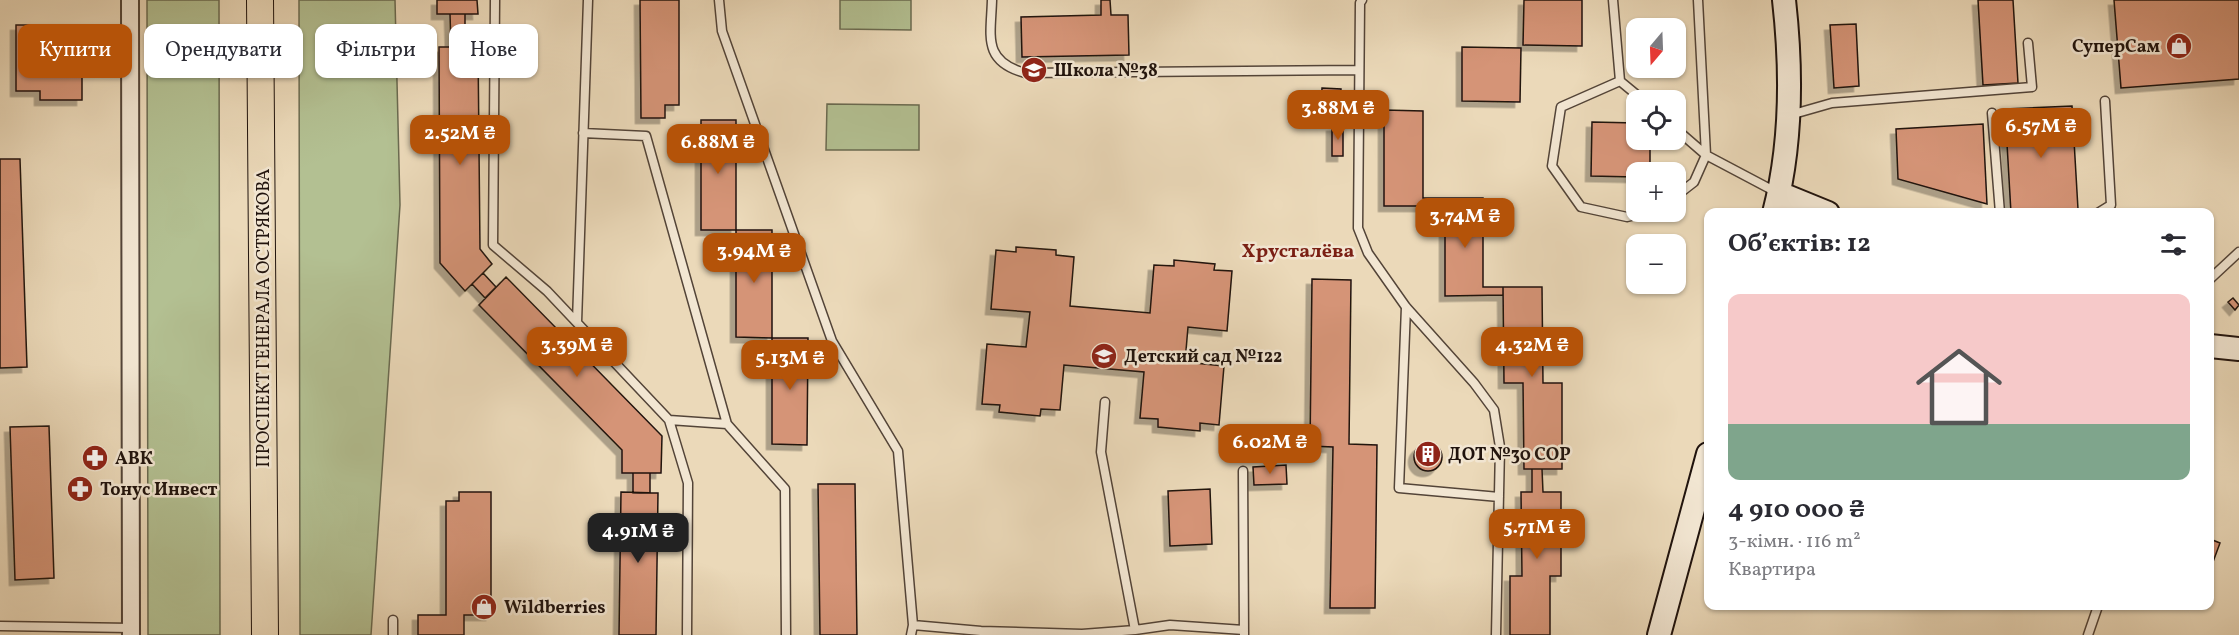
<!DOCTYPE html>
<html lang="uk">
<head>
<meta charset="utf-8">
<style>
	:root { --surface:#fff; --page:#f2f2f3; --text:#2b2b33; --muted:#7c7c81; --accent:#b45309 }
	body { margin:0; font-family:Vollkorn,serif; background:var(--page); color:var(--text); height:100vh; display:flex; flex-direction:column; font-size:22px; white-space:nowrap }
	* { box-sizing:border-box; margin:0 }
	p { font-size:20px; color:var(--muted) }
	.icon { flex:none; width:33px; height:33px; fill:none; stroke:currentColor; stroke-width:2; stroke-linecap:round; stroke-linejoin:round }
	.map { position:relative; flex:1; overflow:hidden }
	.side { position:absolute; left:1704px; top:208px; width:510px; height:402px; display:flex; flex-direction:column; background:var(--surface); border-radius:12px; box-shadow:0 2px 4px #0004 }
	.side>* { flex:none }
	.banner { position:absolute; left:18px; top:24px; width:570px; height:54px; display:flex; gap:12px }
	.needle { width:39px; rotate:199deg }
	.tools { position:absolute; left:1626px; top:18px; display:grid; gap:12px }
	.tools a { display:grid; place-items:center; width:60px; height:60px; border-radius:12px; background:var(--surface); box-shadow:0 2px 4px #0004; font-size:30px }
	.price { position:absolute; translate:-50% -51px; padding:0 14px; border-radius:12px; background:var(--accent); color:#fff; font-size:20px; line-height:39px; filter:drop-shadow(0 2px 3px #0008) }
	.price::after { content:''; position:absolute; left:50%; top:36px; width:18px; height:14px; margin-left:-9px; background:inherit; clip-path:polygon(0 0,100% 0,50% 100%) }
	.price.active { background:#222; color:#fff }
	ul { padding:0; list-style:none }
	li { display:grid; align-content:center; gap:12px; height:318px; padding:0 24px }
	li span { display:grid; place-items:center; height:186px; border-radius:12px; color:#555 }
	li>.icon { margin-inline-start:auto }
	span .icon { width:108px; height:108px; fill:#fffc; stroke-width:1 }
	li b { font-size:26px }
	h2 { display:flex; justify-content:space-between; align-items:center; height:72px; padding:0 24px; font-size:26px }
	.pill { padding:0 21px; border-radius:12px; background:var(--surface); box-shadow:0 2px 4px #0004; font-size:21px; line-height:54px }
	.pill.active { background:var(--accent); color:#fff }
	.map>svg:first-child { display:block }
</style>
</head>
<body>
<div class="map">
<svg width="2239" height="635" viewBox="0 0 2239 635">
	<defs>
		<filter id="shadow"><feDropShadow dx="-5.5" dy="5.5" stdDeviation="0" flood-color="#0004"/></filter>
	</defs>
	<rect width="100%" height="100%" fill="#ebd9b9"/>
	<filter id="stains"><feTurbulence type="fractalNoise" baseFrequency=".00333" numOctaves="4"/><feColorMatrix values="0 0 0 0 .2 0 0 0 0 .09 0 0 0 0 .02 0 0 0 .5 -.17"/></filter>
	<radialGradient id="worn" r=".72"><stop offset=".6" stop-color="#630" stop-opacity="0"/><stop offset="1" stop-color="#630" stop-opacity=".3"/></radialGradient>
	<path fill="#b3c092" stroke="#6a6a50" stroke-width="1.5" d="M 147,0 L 219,0 L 220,635 L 148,635 Z
		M 299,0 L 395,0 L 400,205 L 371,635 L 300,635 Z
		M 840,0 L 911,0 L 911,30 L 840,29 Z
		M 827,104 L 919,105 L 919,150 L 826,150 Z"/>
	<path fill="#d59477" stroke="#20130d" stroke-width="1.5" filter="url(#shadow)" d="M 437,0 L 477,0 L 478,14 L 437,14 Z
		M 640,0 L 679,0 L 679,105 L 665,105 L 665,118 L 641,118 Z
		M 1101,0 L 1110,0 L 1111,15 L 1128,15 L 1129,55 L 1022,57 L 1021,17 L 1101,15 Z
		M 1524,0 L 1582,0 L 1582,46 L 1523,45 Z
		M 1978,0 L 2013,0 L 2018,83 L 1983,85 Z
		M 2114,0 L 2239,0 L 2239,79 L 2121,88 Z
		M 450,14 L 465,14 L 465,48 L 451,47 Z
		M 1856,24 L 1859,86 L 1834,88 L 1830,25 Z
		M 16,25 L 33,25 L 82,76 L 82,100 L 40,100 L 40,91 L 16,91 Z
		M 439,47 L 478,47 L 480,249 L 492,264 L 465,291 L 440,263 Z
		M 1462,47 L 1521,48 L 1520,102 L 1462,101 Z
		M 1322,88 L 1341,89 L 1340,113 L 1321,113 Z
		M 2072,106 L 2078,209 L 2011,213 L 2005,109 Z
		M 1384,110 L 1423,111 L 1423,198 L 1445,198 L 1445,206 L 1384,206 Z
		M 701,120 L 736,120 L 736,230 L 701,230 Z
		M 1592,122 L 1636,123 L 1636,140 L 1650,140 L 1650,172 L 1636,172 L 1636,177 L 1591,176 Z
		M 1983,124 L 1987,204 L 1898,179 L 1896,129 Z
		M 1332,126 L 1343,126 L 1343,156 L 1332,156 Z
		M 0,159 L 20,159 L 27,367 L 0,368 Z
		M 1445,198 L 1483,198 L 1483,287 L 1503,287 L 1503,295 L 1445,296 Z
		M 736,230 L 772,230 L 772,338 L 736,337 Z
		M 1016,247 L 1056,250 L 1056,255 L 1074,257 L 1070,306 L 1150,313 L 1154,265 L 1174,266 L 1174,260 L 1215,264 L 1214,270 L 1232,271 L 1227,331 L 1188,327 L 1185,362 L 1224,366 L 1219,425 L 1200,423 L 1200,431 L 1158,427 L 1158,419 L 1140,418 L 1144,372 L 1064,365 L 1060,410 L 1041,409 L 1040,416 L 999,412 L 1000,405 L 982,404 L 987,344 L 1026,347 L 1030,312 L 991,309 L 996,250 L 1016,252 Z
		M 483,273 L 496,287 L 485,298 L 472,284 Z
		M 506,277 L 662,436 L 661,473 L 622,473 L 622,450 L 479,305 Z
		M 1312,279 L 1351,280 L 1349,444 L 1377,445 L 1375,608 L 1330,608 L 1333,447 L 1310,446 Z
		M 1503,287 L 1542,287 L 1543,383 L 1562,383 L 1562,469 L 1524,469 L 1523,383 L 1504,383 Z
		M 2233,298 L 2239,305 L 2235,310 L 2228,302 Z
		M 772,338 L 808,338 L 807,445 L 772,444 Z
		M 49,426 L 54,578 L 15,580 L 10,427 Z
		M1414 457a14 14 0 1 1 28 0a14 14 0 1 1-28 0Z
		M 1286,465 L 1287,484 L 1254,485 L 1253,467 Z
		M 1532,469 L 1542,469 L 1543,492 L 1561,492 L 1561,576 L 1550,576 L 1550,635 L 1510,635 L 1510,576 L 1522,576 L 1521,492 L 1532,492 Z
		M 633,473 L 650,473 L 650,493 L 633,493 Z
		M 818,484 L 855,484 L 857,635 L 820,635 Z
		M 1210,489 L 1212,544 L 1170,546 L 1168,491 Z
		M 459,492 L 491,492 L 491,615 L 464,615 L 464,635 L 418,635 L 418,615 L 446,615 L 446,501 L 459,501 Z
		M 621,492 L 658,493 L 656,635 L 619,635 Z
		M 2210,539 L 2220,543 L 2210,570 Z"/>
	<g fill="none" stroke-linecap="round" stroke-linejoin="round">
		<g stroke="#534438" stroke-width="11">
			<path id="service" d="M 495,0 L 493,245 L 547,291 L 669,420 L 688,483 L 687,635
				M 719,0 L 722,31 L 832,341 L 898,451 L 913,625 L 911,635
				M 992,0 C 991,36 982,61 1025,73 L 1358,70
				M 1362,0 L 1360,3 L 1358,228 L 1368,253 L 1406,307 L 1474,383 L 1494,410 L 1500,447 L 1496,635
				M 1613,0 L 1620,81 L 1643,100
				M 1698,0 L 1706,155 L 1776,192
				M 1620,81 L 1561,107 L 1552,166 L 1581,207 L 1627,217 L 1647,212
				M 1992,113 L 2000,213
				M 1790,115 L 1832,103 L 2032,87 L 2028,43
				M 1676,129 L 1706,155 L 1694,182 L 1676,196
				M 583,133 L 646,136 L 727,424 L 669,420
				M 2098,213 L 2111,205 L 2105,101
				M 2210,279 L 2239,252
				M 1406,307 L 1399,488 L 1499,497
				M 577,322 L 588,0
				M 1105,402 L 1101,452 L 1135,630
				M 727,424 L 785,489 L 786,635
				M 1243,471 L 1244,635
				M 913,625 L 981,631 L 1082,634 L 1135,630 L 1170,625 L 1244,630
				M 0,626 L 131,628
				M 393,635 L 393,620
				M 2088,635 L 2098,606"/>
		</g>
		<g stroke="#534438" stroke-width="20">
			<path id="minor" d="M 130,0 L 131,635"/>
		</g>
		<g stroke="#20130d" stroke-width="26">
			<path id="secondary" d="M 1779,193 L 1828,213
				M 1774,213 C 1792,144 1792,71 1784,0
				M 2210,346 L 2239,349
				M 1659,635 L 1708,454"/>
		</g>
		<g stroke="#20130d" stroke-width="28">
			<path id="primary" d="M 260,0 L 265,635"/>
		</g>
		<use href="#service" stroke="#f2e6d2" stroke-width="8"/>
		<use href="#minor" stroke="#f2e6d2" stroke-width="16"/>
		<use href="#secondary" stroke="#f2e6d2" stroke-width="22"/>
		<use href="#primary" stroke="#ebd9b9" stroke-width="26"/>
	</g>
	<defs>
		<g id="shop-disc" transform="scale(1.35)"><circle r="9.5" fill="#8f2418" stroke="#f2e6d2"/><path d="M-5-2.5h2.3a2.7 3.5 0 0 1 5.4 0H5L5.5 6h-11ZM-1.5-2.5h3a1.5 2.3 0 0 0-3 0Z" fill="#fff"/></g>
		<g id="school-disc" transform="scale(1.35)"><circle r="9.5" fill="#8f2418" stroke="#f2e6d2"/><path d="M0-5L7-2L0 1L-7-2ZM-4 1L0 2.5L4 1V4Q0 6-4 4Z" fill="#fff"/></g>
		<g id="building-disc" transform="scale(1.35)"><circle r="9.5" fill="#8f2418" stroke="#f2e6d2"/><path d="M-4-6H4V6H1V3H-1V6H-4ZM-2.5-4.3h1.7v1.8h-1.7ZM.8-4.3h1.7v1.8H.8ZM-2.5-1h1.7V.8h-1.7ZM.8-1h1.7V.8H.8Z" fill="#fff"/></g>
		<g id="pharmacy-disc" transform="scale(1.35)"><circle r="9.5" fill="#8f2418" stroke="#f2e6d2"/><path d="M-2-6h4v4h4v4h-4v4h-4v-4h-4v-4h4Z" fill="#fff"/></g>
	</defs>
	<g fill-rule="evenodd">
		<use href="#shop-disc" x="2179" y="46"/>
		<use href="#school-disc" x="1034" y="70"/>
		<use href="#school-disc" x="1104" y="356"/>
		<use href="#building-disc" x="1428" y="454"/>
		<use href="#pharmacy-disc" x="95" y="458"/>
		<use href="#pharmacy-disc" x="80" y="489"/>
		<use href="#shop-disc" x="484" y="607"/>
	</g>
	<g text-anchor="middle" stroke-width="5" stroke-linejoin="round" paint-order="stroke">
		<g font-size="18" font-weight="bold" fill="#20130d" stroke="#f2e6d2" text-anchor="start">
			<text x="2160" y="52" text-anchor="end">СуперСам</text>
			<text x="1054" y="76">Школа №38</text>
			<text x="1124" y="362">Детский сад №122</text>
			<text x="1448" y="460">ДОТ №30 СОР</text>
			<text x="115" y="464">АВК</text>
			<text x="100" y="495">Тонус Инвест</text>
			<text x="504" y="613">Wildberries</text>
		</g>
		<g font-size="18" fill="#20130d" stroke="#f2e6d2">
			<text transform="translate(263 318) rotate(-90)" y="6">ПРОСПЕКТ ГЕНЕРАЛА ОСТРЯКОВА</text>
		</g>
		<g font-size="20" font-weight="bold" fill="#7a1f14" stroke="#f2e6d2">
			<text x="1298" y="257">Хрусталёва</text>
		</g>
	</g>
	<rect width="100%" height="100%" filter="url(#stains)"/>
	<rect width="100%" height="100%" fill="url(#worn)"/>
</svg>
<div class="tools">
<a><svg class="needle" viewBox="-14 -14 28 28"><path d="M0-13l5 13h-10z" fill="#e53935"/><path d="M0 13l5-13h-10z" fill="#7c7c81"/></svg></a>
<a><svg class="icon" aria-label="locate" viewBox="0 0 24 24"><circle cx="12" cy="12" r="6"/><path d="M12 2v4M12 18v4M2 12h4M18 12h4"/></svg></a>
<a>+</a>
<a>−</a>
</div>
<b class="price" style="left:1338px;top:141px">3.88M ₴</b>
<b class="price" style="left:2041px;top:159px">6.57M ₴</b>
<b class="price" style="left:460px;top:166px">2.52M ₴</b>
<b class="price" style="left:718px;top:175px">6.88M ₴</b>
<b class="price" style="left:1465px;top:249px">3.74M ₴</b>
<b class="price" style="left:754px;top:284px">3.94M ₴</b>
<b class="price" style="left:577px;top:378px">3.39M ₴</b>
<b class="price" style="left:1532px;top:378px">4.32M ₴</b>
<b class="price" style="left:790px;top:391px">5.13M ₴</b>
<b class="price" style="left:1270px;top:475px">6.02M ₴</b>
<b class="price" style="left:1537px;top:560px">5.71M ₴</b>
<b class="price active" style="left:638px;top:564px">4.91M ₴</b>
<div class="banner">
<a class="pill active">Купити</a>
<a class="pill">Орендувати</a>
<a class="pill">Фільтри</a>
<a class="pill">Нове</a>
</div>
<section class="side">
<h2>Об’єктів: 12<svg class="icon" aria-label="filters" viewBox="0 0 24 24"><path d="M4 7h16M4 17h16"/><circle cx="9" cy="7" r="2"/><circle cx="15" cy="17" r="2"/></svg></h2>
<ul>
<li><span style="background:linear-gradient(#f6c9c9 70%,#7fa58c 0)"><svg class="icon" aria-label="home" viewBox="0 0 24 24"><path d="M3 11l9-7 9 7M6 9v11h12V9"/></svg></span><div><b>4 910 000 ₴</b><p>3-кімн. · 116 m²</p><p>Квартира</p></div></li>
</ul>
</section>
</div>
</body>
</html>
